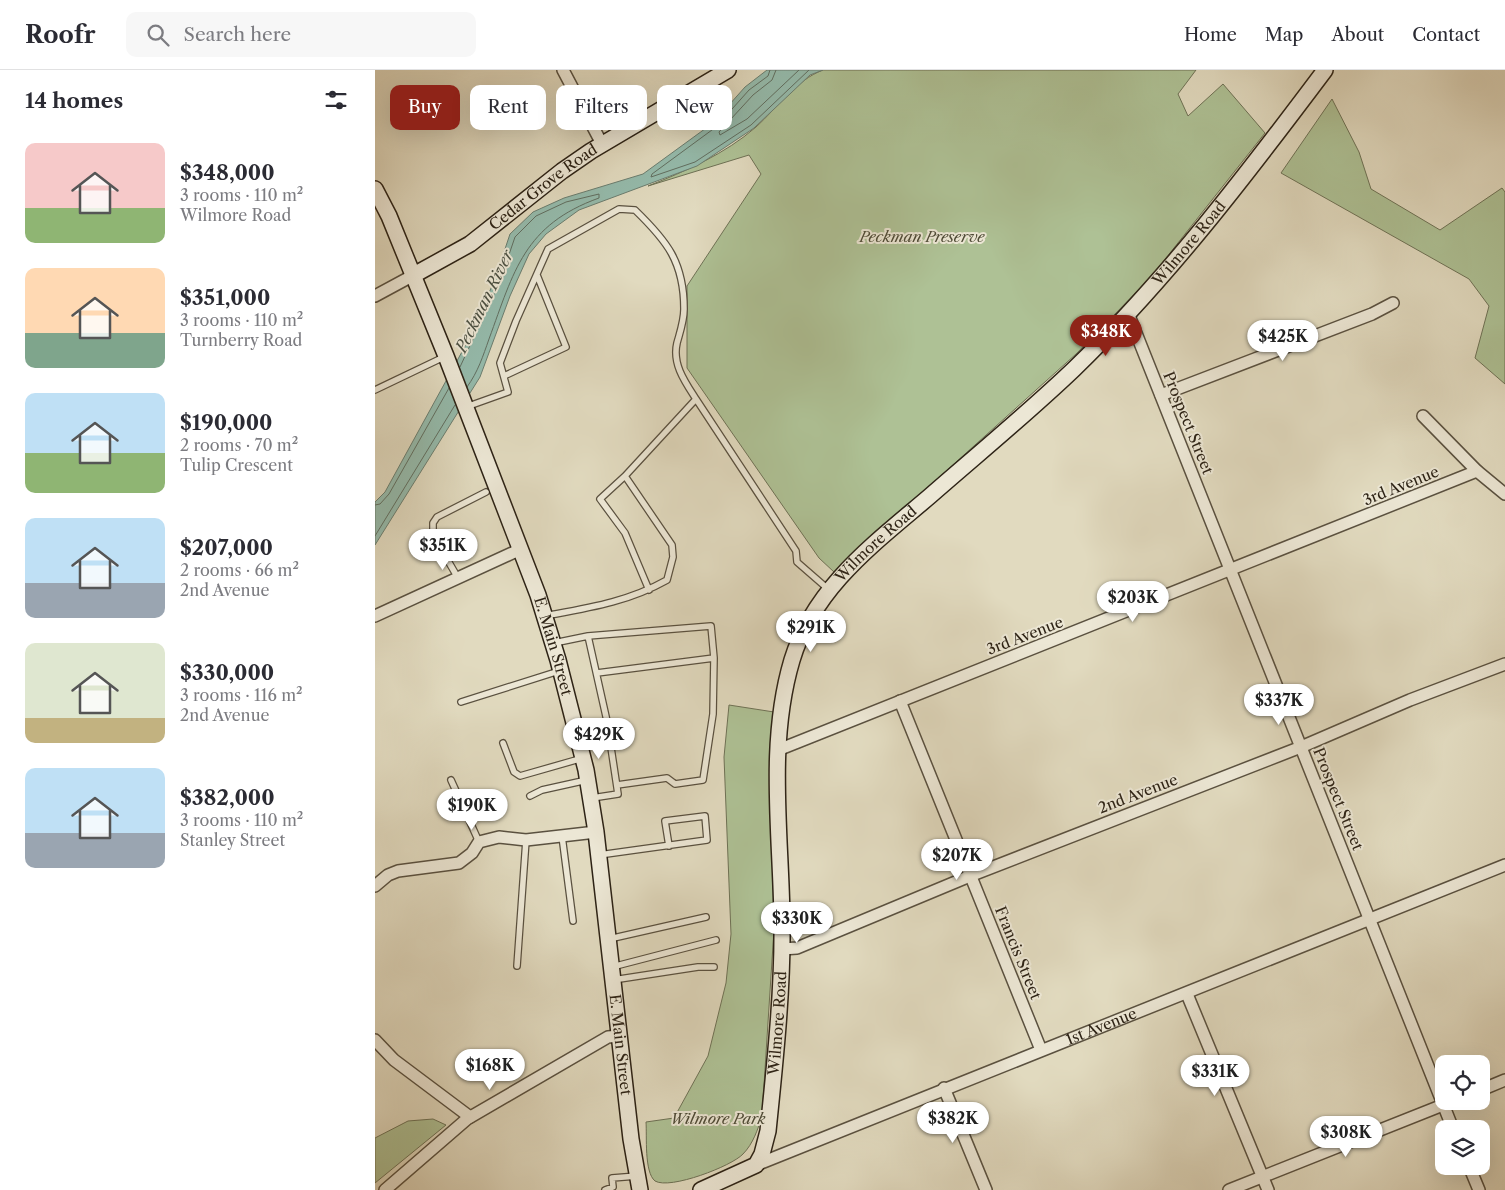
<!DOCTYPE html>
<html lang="en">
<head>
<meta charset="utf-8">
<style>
	:root { --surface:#fff; --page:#f7f7f7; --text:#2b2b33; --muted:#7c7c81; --line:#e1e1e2; --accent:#8f2418 }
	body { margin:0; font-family:"Libre Caslon Text",serif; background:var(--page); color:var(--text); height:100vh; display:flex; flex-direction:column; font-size:19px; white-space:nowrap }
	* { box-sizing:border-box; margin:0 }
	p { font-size:16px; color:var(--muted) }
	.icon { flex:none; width:28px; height:28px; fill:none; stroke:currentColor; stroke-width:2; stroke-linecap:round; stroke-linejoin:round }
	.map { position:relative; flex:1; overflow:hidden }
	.details { display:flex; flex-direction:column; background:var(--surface); width:375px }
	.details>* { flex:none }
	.hud { position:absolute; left:15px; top:15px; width:475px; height:45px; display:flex; gap:10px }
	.buttons { position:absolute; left:1060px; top:985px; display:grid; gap:10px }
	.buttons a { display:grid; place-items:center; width:55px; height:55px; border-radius:10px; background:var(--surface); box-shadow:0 5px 20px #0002; font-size:25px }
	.price { position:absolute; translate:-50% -42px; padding:0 11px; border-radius:18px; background:#fff; color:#222; font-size:16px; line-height:32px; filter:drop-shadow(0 1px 2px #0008) }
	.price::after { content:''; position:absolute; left:50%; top:30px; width:15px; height:11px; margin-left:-8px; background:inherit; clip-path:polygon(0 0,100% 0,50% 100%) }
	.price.selected { background:var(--accent); color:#fff }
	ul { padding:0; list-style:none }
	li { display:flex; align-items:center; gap:15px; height:125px; padding:0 25px }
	li span { display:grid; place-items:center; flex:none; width:140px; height:100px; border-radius:10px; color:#555 }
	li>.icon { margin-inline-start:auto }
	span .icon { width:60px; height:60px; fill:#fffc; stroke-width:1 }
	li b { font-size:21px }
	h2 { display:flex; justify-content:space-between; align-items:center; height:60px; padding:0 25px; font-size:21px }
	.chip { padding:0 18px; border-radius:10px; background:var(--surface); box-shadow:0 5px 20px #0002; font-size:18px; line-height:45px }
	.chip.selected { background:var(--accent); color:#fff }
	header { display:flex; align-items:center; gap:30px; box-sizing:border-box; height:70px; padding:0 25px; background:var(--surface); border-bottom:1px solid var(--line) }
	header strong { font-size:24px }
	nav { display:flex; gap:28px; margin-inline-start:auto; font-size:18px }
	.search { width:350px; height:45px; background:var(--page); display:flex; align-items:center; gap:12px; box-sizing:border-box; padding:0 18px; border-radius:10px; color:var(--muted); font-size:19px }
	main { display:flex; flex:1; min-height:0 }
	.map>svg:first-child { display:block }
</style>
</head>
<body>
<header>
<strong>Roofr</strong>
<div class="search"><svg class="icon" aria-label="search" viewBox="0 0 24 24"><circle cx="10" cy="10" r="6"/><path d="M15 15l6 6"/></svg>Search here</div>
<nav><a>Home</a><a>Map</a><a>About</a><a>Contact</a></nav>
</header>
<main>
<section class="details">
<h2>14 homes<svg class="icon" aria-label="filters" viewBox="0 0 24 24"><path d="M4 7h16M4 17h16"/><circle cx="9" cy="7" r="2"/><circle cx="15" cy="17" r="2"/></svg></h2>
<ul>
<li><span style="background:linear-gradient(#f6c9c9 65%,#8fb573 0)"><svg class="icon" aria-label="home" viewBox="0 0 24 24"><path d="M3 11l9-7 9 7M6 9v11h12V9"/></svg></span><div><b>$348,000</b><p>3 rooms · 110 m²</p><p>Wilmore Road</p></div></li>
<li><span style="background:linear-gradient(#ffd9b3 65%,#7fa58c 0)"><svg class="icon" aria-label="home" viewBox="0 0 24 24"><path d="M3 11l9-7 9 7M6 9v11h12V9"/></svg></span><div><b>$351,000</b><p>3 rooms · 110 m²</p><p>Turnberry Road</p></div></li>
<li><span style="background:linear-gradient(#bfe0f5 60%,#8fb573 0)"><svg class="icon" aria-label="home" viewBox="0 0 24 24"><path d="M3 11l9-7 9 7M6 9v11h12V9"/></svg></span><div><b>$190,000</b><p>2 rooms · 70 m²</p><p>Tulip Crescent</p></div></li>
<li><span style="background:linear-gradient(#bfe0f5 65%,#9aa5b1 0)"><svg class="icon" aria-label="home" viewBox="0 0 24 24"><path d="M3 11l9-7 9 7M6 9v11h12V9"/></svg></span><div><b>$207,000</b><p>2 rooms · 66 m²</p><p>2nd Avenue</p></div></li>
<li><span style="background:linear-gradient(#dfe7d0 75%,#c2b280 0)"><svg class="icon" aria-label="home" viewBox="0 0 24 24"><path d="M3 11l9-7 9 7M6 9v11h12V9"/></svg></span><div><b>$330,000</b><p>3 rooms · 116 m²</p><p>2nd Avenue</p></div></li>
<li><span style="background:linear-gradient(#bfe0f5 65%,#9aa5b1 0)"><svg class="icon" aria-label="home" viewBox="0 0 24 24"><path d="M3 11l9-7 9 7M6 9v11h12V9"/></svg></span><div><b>$382,000</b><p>3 rooms · 110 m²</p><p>Stanley Street</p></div></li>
</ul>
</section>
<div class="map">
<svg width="1130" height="1120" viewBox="0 0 1130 1120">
	<rect width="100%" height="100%" fill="#e1dabf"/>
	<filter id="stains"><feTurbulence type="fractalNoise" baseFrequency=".004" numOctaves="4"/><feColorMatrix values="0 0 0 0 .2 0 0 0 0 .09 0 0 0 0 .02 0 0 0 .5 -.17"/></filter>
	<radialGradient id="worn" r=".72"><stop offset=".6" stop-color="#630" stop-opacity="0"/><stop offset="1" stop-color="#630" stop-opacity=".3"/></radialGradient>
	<path fill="#aec195" stroke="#6e7256" d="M 448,0 L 821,0 L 803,24 L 813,46 L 848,14 L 890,63 L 776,207 L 701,284 L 459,502 L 444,488 L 312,298 L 312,216 L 386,104 L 374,85 L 273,116 C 311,101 350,84 381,57 C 402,38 421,10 448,0 Z
		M 957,29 L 984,82 L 996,119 L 1065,160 L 1127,118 L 1130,122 L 1130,314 L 1100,288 L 1114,236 L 1094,209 L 906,103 Z
		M 354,635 L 399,642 L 395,688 L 399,859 L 387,1046 C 383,1059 378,1074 368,1084 C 357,1096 295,1120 280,1111 C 269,1102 272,1066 271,1052 L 299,1048 L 333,986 L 351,913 L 356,864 L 349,687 Z
		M 58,1049 L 71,1055 L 0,1113 L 0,1068 L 33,1051 Z"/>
	<path fill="#95bbac" stroke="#6b7e70" d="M 392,0 L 448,0 L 435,5 L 379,58 L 322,96 L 204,140 L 171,164 L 154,184 L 135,226 L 105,307 L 0,475 L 0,432 L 10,422 L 94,269 L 120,209 L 135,164 L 158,142 L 189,128 L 268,104 L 338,53 L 370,17 Z"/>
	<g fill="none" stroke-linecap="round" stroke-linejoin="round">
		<path stroke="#616f61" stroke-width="1" d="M 395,0 L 393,6 L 374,20 L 341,57 L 277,104 L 276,107 L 320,92 L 376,55 L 434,0
			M 401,0 L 397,10 L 378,25 L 344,62 L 345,65 L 372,49 L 424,0
			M 85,297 L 125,211 L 140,167 L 161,146 L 191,132 L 224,124 L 224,128 C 149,155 139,201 114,269 C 108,286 103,302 92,317
			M 0,435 L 5,434 L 14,424 L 74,318
			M 0,466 L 80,335"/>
		<g stroke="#5a5140" stroke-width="8">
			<path id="lane" d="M 129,306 L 191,277 L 162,205
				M 0,320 L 71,286
				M 91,337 L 133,322 L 125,293 L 141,251 L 173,179 L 244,139 L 260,140 C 292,171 309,192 309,239 C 309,251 305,262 302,273 C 297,294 310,312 321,329
				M 250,406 L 225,429 L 250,463 L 274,520
				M 83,508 L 58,465 L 58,453 L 62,447 L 111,422
				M 170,546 C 213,538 253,532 292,510 L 298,487 L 297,475 L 250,406 L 321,329 L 421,481 L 422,492 L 453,519
				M 213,566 L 336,556 L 339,588 L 338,644 L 328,710 L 300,714 L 292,708 L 242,715
				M 179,573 L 213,566 L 232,651 L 200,657
				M 222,603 L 339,588
				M 86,632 L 184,601
				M 128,673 L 139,702 L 145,706 L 208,688
				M 76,710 L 104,772
				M 155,726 L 167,720 L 212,710
				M 217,728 L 243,724 L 232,651
				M 187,766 L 198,851
				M 224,785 L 332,770 L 330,746 L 290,751 L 294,776
				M 234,869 L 331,847
				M 142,896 L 151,770
				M 237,897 L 341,870
				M 238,910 L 323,897 L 339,897
				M 230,1120 L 238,1117 L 237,1108 L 262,1106"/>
		</g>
		<g stroke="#5a5140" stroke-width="14">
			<g id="street">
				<path d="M 188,0 L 227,74"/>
				<path d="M 0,226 L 37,206"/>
				<path d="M 753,243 L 1078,1059"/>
				<path d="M 786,325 L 997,244 L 1018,233"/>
				<path d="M 1048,346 L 1102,401 L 1130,424"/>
				<path d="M 0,546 L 146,479"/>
				<path d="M 525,631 L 666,980"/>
				<path d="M 403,680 L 1102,401"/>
				<path d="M 0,816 L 13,805 L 23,801 L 84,793 L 97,783 L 104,772 L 124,767 L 151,770 L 221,762"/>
				<path d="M 407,879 L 422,878 L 595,806 L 926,677 L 1035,630 L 1130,594"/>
				<path d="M 812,924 L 893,1120"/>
				<path d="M 0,970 L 19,990 L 95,1047"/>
				<path d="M 569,1018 L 611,1120"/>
				<path d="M 1106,1020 L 1130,1010"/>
				<path id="s1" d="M 381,1095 L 1130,795"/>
				<path d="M 1094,1096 L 1104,1120"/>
				<path d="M 10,1120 L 92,1049 L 233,967 L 244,966"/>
				<path d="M 854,1120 L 1078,1031"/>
			</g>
		</g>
		<g stroke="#2d2316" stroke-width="18">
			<g id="secondary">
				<path id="s2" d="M 0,119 L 14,146 L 71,286 L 163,525 L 183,590 L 211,700 L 221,762 L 256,1069 L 265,1120"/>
				<path id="s3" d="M 37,206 L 95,174 L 187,101 L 216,81 L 353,0"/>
				<path id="s4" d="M 326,1120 L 381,1095 L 387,1084 L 393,1061 C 400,992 408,920 407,850 C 406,764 392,674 417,590 C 439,517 500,473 555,426 C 603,384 653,343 699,299 C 792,209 872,104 950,0"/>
			</g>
		</g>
		<use href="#lane" stroke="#ece7d5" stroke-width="5.5"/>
		<use href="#street" stroke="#ece7d5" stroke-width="11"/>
		<use href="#secondary" stroke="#ece7d5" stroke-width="15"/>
	</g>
	<g text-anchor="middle" stroke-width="4" stroke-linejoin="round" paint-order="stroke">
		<g font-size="15" fill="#2d2316" stroke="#ece7d5">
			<text dy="5" stroke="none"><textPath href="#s3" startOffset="159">Cedar Grove Road</textPath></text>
			<text dy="5" stroke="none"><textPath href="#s4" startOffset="1150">Wilmore Road</textPath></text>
			<text transform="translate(813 353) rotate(68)" y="5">Prospect Street</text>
			<text transform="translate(1026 416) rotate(-22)" y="5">3rd Avenue</text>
			<text dy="5" stroke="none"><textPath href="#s4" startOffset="715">Wilmore Road</textPath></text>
			<text transform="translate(650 566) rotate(-21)" y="5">3rd Avenue</text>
			<text dy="5" stroke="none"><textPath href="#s2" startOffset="491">E. Main Street</textPath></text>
			<text transform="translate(763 724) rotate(-21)" y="5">2nd Avenue</text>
			<text transform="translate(963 729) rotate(68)" y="5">Prospect Street</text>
			<text transform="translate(643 883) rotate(68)" y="5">Francis Street</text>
			<text dy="5" stroke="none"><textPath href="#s4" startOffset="205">Wilmore Road</textPath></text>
			<text dy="5" stroke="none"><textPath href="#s1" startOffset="372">1st Avenue</textPath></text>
			<text dy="5" stroke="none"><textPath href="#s2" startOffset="896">E. Main Street</textPath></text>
		</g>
		<g font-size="15" font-style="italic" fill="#4d4a36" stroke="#ece7d5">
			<text x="547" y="172">Peckman Preserve</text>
			<text x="343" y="1054">Wilmore Park</text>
		</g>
		<g font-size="16" font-style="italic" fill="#4c5143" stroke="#ece7d5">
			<text transform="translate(109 231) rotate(-64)" y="6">Peckman River</text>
		</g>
	</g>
	<rect width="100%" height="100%" filter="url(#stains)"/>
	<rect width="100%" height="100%" fill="url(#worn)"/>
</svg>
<div class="buttons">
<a><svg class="icon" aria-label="locate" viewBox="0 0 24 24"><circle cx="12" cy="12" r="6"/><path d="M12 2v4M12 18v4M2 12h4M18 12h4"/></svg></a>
<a><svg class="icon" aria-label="layers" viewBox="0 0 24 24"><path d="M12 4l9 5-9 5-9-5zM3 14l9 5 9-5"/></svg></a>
</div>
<b class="price selected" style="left:731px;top:287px">$348K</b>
<b class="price" style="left:908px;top:292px">$425K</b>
<b class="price" style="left:68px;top:501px">$351K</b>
<b class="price" style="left:758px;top:553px">$203K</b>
<b class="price" style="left:436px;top:583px">$291K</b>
<b class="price" style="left:904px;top:656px">$337K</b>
<b class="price" style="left:224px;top:690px">$429K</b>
<b class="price" style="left:97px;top:761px">$190K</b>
<b class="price" style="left:582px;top:811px">$207K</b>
<b class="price" style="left:422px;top:874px">$330K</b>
<b class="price" style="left:115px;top:1021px">$168K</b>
<b class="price" style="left:840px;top:1027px">$331K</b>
<b class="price" style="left:578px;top:1074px">$382K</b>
<b class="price" style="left:971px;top:1088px">$308K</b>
<div class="hud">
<a class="chip selected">Buy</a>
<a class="chip">Rent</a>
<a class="chip">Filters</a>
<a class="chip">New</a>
</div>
</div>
</main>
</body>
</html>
